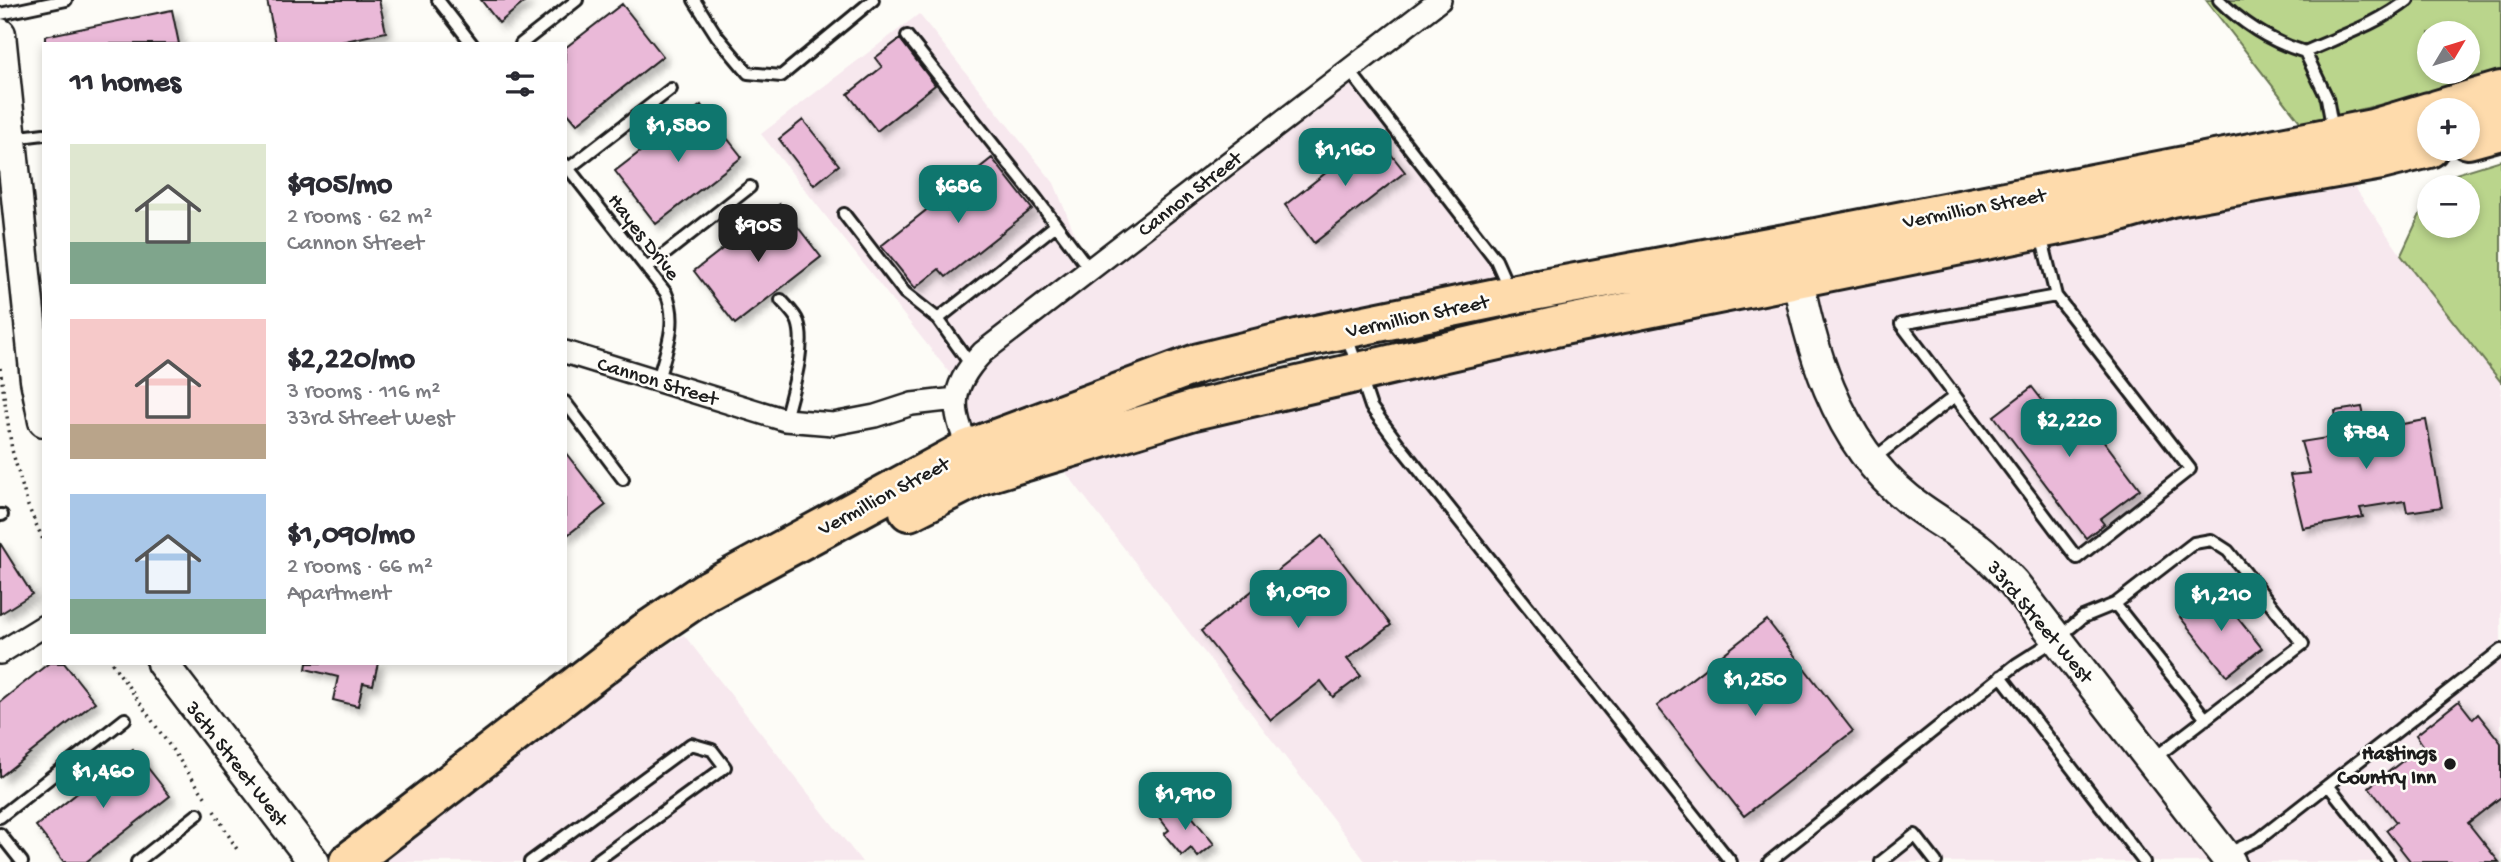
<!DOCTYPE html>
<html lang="en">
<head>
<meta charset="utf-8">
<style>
	:root { --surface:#fff; --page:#f7f7f7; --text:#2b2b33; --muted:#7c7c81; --accent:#0f766e }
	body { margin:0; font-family:"Gochi Hand",sans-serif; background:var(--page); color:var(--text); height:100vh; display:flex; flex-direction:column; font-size:26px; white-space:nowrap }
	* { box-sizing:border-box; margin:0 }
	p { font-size:23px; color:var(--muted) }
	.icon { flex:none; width:38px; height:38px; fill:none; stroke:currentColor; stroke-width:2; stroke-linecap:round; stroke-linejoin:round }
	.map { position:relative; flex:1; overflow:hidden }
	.details { position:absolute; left:42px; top:42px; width:525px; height:623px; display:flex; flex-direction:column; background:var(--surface); border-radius:0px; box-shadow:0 4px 10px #0003 }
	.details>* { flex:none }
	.needle { width:46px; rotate:52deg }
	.buttons { position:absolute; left:2417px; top:21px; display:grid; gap:14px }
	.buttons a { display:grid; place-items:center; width:63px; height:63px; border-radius:50%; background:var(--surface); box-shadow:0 4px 10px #0003; font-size:35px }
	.price { position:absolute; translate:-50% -60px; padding:0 16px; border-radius:14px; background:var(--accent); color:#fff; font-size:23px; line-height:46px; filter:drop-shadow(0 2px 4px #0008) }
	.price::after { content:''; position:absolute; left:50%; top:42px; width:21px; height:16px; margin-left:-10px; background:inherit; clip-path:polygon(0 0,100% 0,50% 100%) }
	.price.selected { background:#222; color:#fff }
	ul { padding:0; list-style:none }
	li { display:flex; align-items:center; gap:21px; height:175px; padding:0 28px }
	li span { display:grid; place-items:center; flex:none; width:196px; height:140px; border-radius:0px; color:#555 }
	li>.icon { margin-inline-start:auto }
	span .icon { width:84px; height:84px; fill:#fffc; stroke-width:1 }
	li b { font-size:30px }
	h2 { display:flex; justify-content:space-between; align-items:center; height:84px; padding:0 28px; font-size:30px }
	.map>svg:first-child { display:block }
</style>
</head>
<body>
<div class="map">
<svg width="2501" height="862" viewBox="0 0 2501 862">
	<defs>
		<filter id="shadow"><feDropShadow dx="5.5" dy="5.5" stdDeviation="3.5" flood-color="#0004"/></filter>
	</defs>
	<rect width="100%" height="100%" fill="#fdfcf7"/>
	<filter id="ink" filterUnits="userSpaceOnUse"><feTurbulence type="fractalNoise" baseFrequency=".0143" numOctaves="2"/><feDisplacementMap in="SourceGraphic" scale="14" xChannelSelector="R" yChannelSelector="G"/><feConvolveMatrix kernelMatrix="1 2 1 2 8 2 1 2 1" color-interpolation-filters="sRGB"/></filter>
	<g filter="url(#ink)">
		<path fill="#f7e8ee" d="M 919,14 L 1054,183 L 1089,269 L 1349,70 L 1496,260 L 1511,295 L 1345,331 L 969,449 L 959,385 L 761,134 Z
			M 2341,167 L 2401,255 L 2501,382 L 2501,862 L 1366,862 L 1050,452 Z
			M 684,635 L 862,862 L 349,862 L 495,750 Z"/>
		<path fill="#bad58c" stroke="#6b7854" stroke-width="2" fill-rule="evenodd" d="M 2206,0 L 2501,0 L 2501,71 L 2415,96 L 2302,124 ZM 2429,33 L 2468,33 L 2468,72 L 2429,72 Z
			M 2501,160 L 2501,382 L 2401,255 L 2429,195 L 2429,226 L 2468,226 L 2468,187 L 2432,187 L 2436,180 Z"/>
		<path fill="#eab9d8" stroke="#1c1c1c" stroke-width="2" filter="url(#shadow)" d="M 267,0 L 379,0 L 386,32 L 332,44 L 276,44 Z
			M 481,0 L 527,0 L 499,23 Z
			M 622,4 L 663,56 L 577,124 L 565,110 L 565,48 Z
			M 172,10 L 179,44 L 45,44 L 45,36 Z
			M 900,39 L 935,85 L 877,131 L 848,94 L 882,67 L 875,58 Z
			M 701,105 L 742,157 L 656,224 L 615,171 Z
			M 803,120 L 839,165 L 814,185 L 779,139 Z
			M 1375,134 L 1405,172 L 1314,243 L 1285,205 Z
			M 992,158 L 1032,209 L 946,277 L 939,269 L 915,288 L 881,246 Z
			M 780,204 L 821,257 L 735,324 L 694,271 Z
			M 2032,387 L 2056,418 L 2075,403 L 2140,489 L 2100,519 L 2104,524 L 2086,538 L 1994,416 Z
			M 2362,407 L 2367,430 L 2426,420 L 2442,507 L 2407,512 L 2405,501 L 2360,508 L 2363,517 L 2303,528 L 2290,475 L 2310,473 L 2301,442 L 2339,436 L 2335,411 Z
			M 565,452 L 606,505 L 565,537 Z
			M 1322,536 L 1391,625 L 1347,659 L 1361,676 L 1333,697 L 1321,681 L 1271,720 L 1201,631 Z
			M 0,543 L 32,594 L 0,614 Z
			M 2215,590 L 2262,648 L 2227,676 L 2180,617 Z
			M 1767,620 L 1853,731 L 1744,816 L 1657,706 Z
			M 49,663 L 64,663 L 95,702 L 0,777 L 0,702 Z
			M 307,663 L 378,663 L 373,685 L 363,683 L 358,706 L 333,700 L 338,677 L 306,669 Z
			M 2459,701 L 2473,719 L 2478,714 L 2501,743 L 2501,797 L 2468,823 L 2499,862 L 2411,862 L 2386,830 L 2396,822 L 2369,787 L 2423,745 L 2416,735 Z
			M 133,749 L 170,796 L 86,862 L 64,862 L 36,826 Z
			M 1173,804 L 1181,814 L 1186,809 L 1214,844 L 1198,857 L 1191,848 L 1182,856 L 1164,834 L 1169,830 L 1158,816 Z"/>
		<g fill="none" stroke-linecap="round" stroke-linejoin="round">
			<g stroke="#1c1c1c" stroke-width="16">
				<path id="lane" d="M 438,0 L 472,44
					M 694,0 L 717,36 L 748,73 L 781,76 L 873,0
					M 2219,0 C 2244,25 2271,42 2305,52 C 2340,36 2378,24 2408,0
					M 0,14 L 66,0
					M 907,36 L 1036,198 L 1090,270
					M 521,44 L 577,0
					M 2305,52 L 2327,98 L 2333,131
					M 1349,70 L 1496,260 L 1508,287
					M 12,138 L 44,134
					M 565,164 L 666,293 C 679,322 666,350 658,380
					M 569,168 L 671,89
					M 844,214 L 905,293 L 938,319
					M 2041,235 L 2056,296 L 1901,324 L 2077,558 L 2190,469 L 2056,296
					M 647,268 L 750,187
					M 781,300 C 787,307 795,314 798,322 C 807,347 791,394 785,420
					M 1347,336 L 1371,407 L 1400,446 L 1731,862
					M 971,365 L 938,319 L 1056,225
					M 565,402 L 623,479
					M 1873,459 L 1955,396
					M 0,515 L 2,515
					M 2115,604 L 2206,719
					M 2001,676 L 2144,862
					M 2328,785 L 2389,862
					M 0,817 L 125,719
					M 0,834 L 22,862
					M 2226,854 L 2259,839 L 2501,650
					M 137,862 L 198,814
					M 530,862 L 691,744 L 712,750 L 725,767 L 595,862
					M 1769,862 L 2017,664 L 2058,638 L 2083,617 L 2115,604 L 2194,543 L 2211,540 L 2228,551 L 2303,644 L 2153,759
					M 1881,862 L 1915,835 L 1936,862"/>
			</g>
			<g stroke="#1c1c1c" stroke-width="26">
				<path id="street" d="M 565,352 L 785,420 L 833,424 L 875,416 L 912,404 L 956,399
					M 973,458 C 952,412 946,391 983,352 L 1440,0
					M 0,653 L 44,626"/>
			</g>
			<g stroke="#1c1c1c" stroke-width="35">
				<path id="secondary" d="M 0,34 L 36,380 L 44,421
					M 1794,257 C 1808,344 1836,441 1908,499 C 1930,517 1956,530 1978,548 C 1991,558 2002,571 2013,582 L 2230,862
					M 162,663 L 314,862"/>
			</g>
			<g stroke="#1c1c1c" stroke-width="44">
				<path id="highway" d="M 2437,110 L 2501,91
					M 2468,139 L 2501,130
					M 909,511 L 980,475 L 1194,410 L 1559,326 L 2109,215 L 2171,197 L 2381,160 L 2429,148
					M 349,862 L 646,632 L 705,592 L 969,449 L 1199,363 L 1301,338 L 1511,295 L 1791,243 L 2373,129 L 2429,112"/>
			</g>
			<path stroke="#1c1c1c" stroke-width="3.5" stroke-dasharray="2 5" stroke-linecap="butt" d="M 0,368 L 12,450 L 28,506 L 44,542
				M 112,663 L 208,801
				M 214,811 L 238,851"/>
			<use href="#lane" stroke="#fdfcf7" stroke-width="10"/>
			<use href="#street" stroke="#fdfcf7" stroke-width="21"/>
			<use href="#secondary" stroke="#fdfcf7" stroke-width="30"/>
			<use href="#highway" stroke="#fedbac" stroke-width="38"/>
		</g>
	</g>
	<circle fill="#1c1c1c" stroke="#fdfcf7" stroke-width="2.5" cx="2450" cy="764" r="7"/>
	<g text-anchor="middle" stroke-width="5" stroke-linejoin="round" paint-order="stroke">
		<g font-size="21" fill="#1c1c1c" stroke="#fdfcf7">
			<text transform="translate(1189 193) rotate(-38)" y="7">Cannon Street</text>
			<text transform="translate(1974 207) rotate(-11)" y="7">Vermillion Street</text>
			<text transform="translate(645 236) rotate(52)" y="7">Hayes Drive</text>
			<text transform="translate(1417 315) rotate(-12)" y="7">Vermillion Street</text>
			<text transform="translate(658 380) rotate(17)" y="7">Cannon Street</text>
			<text transform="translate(883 495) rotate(-28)" y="7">Vermillion Street</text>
			<text transform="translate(2041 621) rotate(50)" y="7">33rd Street West</text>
			<text transform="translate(238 763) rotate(52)" y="7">36th Street West</text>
		</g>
		<g font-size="21" font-weight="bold" fill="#1c1c1c" stroke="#fdfcf7" text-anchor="end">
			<text x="2436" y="759">Hastings<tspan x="2436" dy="24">Country Inn</tspan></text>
		</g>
	</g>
</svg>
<div class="buttons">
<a><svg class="needle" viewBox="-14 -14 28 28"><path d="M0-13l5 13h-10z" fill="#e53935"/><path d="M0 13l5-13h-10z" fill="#7c7c81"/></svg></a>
<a>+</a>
<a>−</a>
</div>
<b class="price" style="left:678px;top:164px">$1,580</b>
<b class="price" style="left:1345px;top:188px">$1,160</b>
<b class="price" style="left:958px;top:225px">$686</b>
<b class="price selected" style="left:758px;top:264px">$905</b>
<b class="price" style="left:2069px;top:459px">$2,220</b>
<b class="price" style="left:2366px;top:471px">$784</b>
<b class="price" style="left:1298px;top:630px">$1,090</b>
<b class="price" style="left:2221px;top:633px">$1,210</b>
<b class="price" style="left:1755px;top:718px">$1,250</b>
<b class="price" style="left:103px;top:810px">$1,460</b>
<b class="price" style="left:1185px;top:832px">$1,910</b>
<section class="details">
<h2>11 homes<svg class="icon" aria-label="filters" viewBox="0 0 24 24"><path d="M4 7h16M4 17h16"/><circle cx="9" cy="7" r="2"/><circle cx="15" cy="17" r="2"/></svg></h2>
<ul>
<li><span style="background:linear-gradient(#dfe7d0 70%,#7fa58c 0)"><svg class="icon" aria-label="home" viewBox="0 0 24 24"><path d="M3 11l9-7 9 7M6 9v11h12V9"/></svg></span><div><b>$905/mo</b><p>2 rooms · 62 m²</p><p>Cannon Street</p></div></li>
<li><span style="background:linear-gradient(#f6c9c9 75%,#b9a48a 0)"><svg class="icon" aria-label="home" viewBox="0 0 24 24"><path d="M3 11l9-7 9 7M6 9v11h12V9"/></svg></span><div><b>$2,220/mo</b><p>3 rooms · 116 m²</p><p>33rd Street West</p></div></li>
<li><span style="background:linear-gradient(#a9c7e8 75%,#7fa58c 0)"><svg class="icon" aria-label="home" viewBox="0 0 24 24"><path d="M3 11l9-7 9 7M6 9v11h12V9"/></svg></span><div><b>$1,090/mo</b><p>2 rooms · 66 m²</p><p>Apartment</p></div></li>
</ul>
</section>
</div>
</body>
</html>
